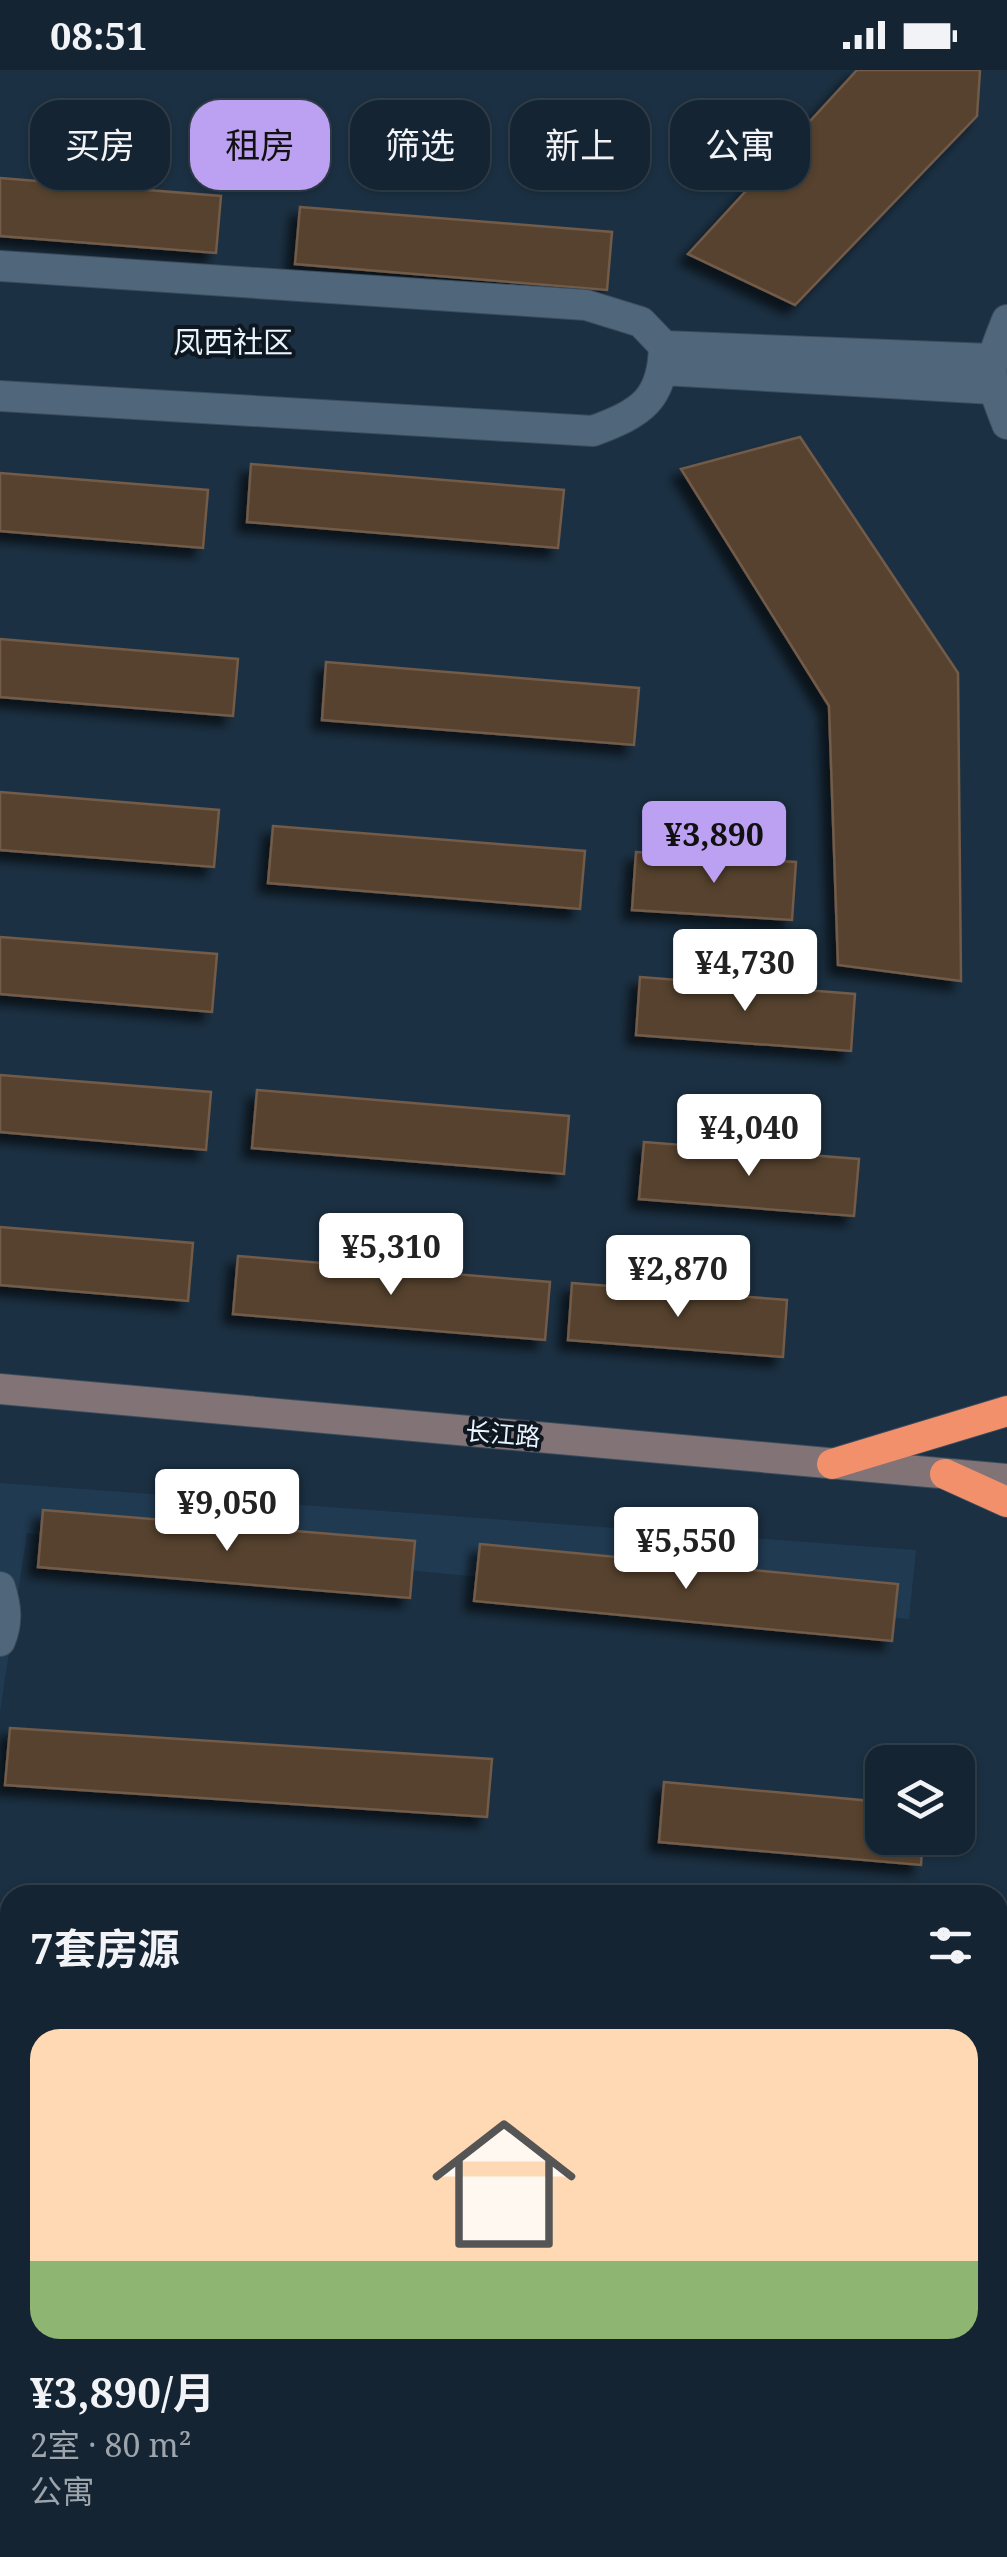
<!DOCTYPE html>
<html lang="zh">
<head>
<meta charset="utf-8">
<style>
	:root { --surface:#142432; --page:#1d2c3a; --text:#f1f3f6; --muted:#9da4ac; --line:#33414d; --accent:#bca0f2 }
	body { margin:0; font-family:"Noto Serif","Noto Sans SC",serif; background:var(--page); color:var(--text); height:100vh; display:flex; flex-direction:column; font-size:38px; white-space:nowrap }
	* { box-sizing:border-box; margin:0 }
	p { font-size:32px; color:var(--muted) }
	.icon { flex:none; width:55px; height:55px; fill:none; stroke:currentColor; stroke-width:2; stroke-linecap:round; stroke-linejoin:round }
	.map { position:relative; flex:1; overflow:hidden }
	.drawer { position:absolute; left:0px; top:1815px; width:1008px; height:672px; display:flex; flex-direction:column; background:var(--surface); border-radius:30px 30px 0 0; box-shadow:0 2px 8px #0004,0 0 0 2px var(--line) }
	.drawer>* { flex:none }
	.banner { position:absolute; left:30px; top:30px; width:948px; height:90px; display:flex; gap:20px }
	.buttons { position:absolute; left:865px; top:1675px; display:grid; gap:20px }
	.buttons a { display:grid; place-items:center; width:110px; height:110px; border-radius:20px; background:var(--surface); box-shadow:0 2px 8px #0004,0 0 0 2px var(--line); font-size:50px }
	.price { position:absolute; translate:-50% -85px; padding:0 22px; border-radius:10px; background:#fff; color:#222; font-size:32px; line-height:65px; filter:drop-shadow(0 2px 5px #0008) }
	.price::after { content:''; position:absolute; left:50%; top:60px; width:30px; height:22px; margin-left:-15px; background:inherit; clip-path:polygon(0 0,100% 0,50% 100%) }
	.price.current { background:var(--accent); color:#111 }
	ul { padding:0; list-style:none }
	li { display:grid; align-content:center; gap:20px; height:530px; padding:0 30px }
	li span { display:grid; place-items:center; height:310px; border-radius:30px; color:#555 }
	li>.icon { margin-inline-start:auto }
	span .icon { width:180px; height:180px; fill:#fffc; stroke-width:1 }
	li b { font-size:42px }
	h2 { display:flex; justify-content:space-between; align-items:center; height:120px; padding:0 30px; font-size:42px }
	.pill { padding:0 35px; border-radius:30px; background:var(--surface); box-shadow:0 2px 8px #0004,0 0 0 2px var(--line); font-size:35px; line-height:90px }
	.pill.current { background:var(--accent); color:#111 }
	.status { display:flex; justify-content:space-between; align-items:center; height:70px; padding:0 50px; background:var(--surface); direction:ltr }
	.status svg { height:28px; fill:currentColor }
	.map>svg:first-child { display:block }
</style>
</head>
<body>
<div class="status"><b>08:51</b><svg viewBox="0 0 49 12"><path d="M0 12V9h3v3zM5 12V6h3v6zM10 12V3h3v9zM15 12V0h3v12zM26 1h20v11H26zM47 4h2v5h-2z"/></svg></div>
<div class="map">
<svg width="1007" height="2487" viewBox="0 0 1007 2487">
	<defs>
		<filter id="shadow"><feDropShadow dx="-9" dy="9" stdDeviation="5" flood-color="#0009"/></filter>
	</defs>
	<rect width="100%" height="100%" fill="#1b3042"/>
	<path fill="#203a51" d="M 0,1413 L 916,1480 L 909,1549 L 27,1463 L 0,1642 Z
		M 0,2176 L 10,2177 L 10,2365 L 0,2396 Z"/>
	<path fill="#57422f" stroke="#725b48" stroke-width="2.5" filter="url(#shadow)" d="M 857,0 L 980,0 L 977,46 L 795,235 L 688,184 Z
		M 0,108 L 221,126 L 216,183 L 0,166 Z
		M 300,137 L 612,162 L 607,220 L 295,194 Z
		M 800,367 L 958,603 L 961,911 L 838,895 L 829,636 L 681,399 Z
		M 251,394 L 564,420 L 558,478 L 247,452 Z
		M 0,403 L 208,420 L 203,478 L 0,461 Z
		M 0,569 L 238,589 L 233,646 L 0,627 Z
		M 326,592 L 639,618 L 634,675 L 322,650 Z
		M 0,722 L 219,740 L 214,797 L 0,780 Z
		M 273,756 L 585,781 L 580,839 L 268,813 Z
		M 636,782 L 796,792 L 792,850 L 632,840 Z
		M 0,867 L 217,884 L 212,942 L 0,924 Z
		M 640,907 L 855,924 L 851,981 L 636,965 Z
		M 0,1005 L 211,1022 L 206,1080 L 0,1062 Z
		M 257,1020 L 569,1046 L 564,1104 L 252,1078 Z
		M 644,1072 L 859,1089 L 854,1146 L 639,1129 Z
		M 0,1157 L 193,1173 L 188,1231 L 0,1215 Z
		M 238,1186 L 550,1212 L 545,1270 L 233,1244 Z
		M 572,1213 L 787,1230 L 783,1287 L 568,1270 Z
		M 43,1440 L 415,1471 L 410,1528 L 38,1497 Z
		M 480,1474 L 898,1514 L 892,1571 L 474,1531 Z
		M 10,1658 L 492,1689 L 487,1747 L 5,1715 Z
		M 664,1712 L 882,1732 L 882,1768 L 923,1768 L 921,1795 L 659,1772 Z
		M 0,1894 L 10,1895 L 10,1953 L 0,1952 Z
		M 0,2150 L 10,2151 L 10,2209 L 0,2208 Z
		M 0,2320 L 10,2321 L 10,2380 L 0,2380 Z"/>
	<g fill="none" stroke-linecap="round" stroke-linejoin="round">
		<g stroke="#3b4c5b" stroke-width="32">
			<path id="street" d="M 0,196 L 586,235 L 641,252 L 664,276 C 663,330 641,343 593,361 L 0,326
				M 1007,250 C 986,302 987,302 1007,354
				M 664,276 L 991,289
				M 663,300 L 993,319
				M 0,1517 C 6,1536 8,1552 0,1571
				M 0,2263 L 10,2263
				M 998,2297 L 1007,2297"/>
		</g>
		<g stroke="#3b4c5b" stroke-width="32">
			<path id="secondary" d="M 0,1319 L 1007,1409"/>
		</g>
		<g stroke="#3b4c5b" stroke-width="32">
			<path id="highway" d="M 832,1394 L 1007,1341
				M 945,1404 L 1007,1432"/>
		</g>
		<use href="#street" stroke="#50667a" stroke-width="30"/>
		<use href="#secondary" stroke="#817376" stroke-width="30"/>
		<use href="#highway" stroke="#f3906c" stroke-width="30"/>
	</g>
	<g text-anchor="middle" stroke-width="8" stroke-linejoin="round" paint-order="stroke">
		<g font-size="25" fill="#e9f3fd" stroke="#0e171f">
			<text transform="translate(503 1364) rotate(5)" y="9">长江路</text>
		</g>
		<g font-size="30" fill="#e9f3fd" stroke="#0e171f">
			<text x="233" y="283">凤西社区</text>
		</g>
	</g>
</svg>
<div class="buttons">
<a><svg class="icon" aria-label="layers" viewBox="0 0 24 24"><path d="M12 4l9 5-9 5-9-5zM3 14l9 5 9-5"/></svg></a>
</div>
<b class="price current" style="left:714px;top:816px">¥3,890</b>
<b class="price" style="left:745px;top:944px">¥4,730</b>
<b class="price" style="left:749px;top:1109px">¥4,040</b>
<b class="price" style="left:391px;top:1228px">¥5,310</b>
<b class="price" style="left:678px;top:1250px">¥2,870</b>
<b class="price" style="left:227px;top:1484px">¥9,050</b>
<b class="price" style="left:686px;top:1522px">¥5,550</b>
<div class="banner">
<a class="pill">买房</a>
<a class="pill current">租房</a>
<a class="pill">筛选</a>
<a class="pill">新上</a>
<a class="pill">公寓</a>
</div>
<section class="drawer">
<h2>7套房源<svg class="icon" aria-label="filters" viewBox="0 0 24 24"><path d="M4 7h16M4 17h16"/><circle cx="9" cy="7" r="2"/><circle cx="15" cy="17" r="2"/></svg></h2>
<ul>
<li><span style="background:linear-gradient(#ffd9b3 75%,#8fb573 0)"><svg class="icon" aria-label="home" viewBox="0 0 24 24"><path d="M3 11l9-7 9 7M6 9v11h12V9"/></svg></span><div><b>¥3,890/月</b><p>2室 · 80 m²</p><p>公寓</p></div></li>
</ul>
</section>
</div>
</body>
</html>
